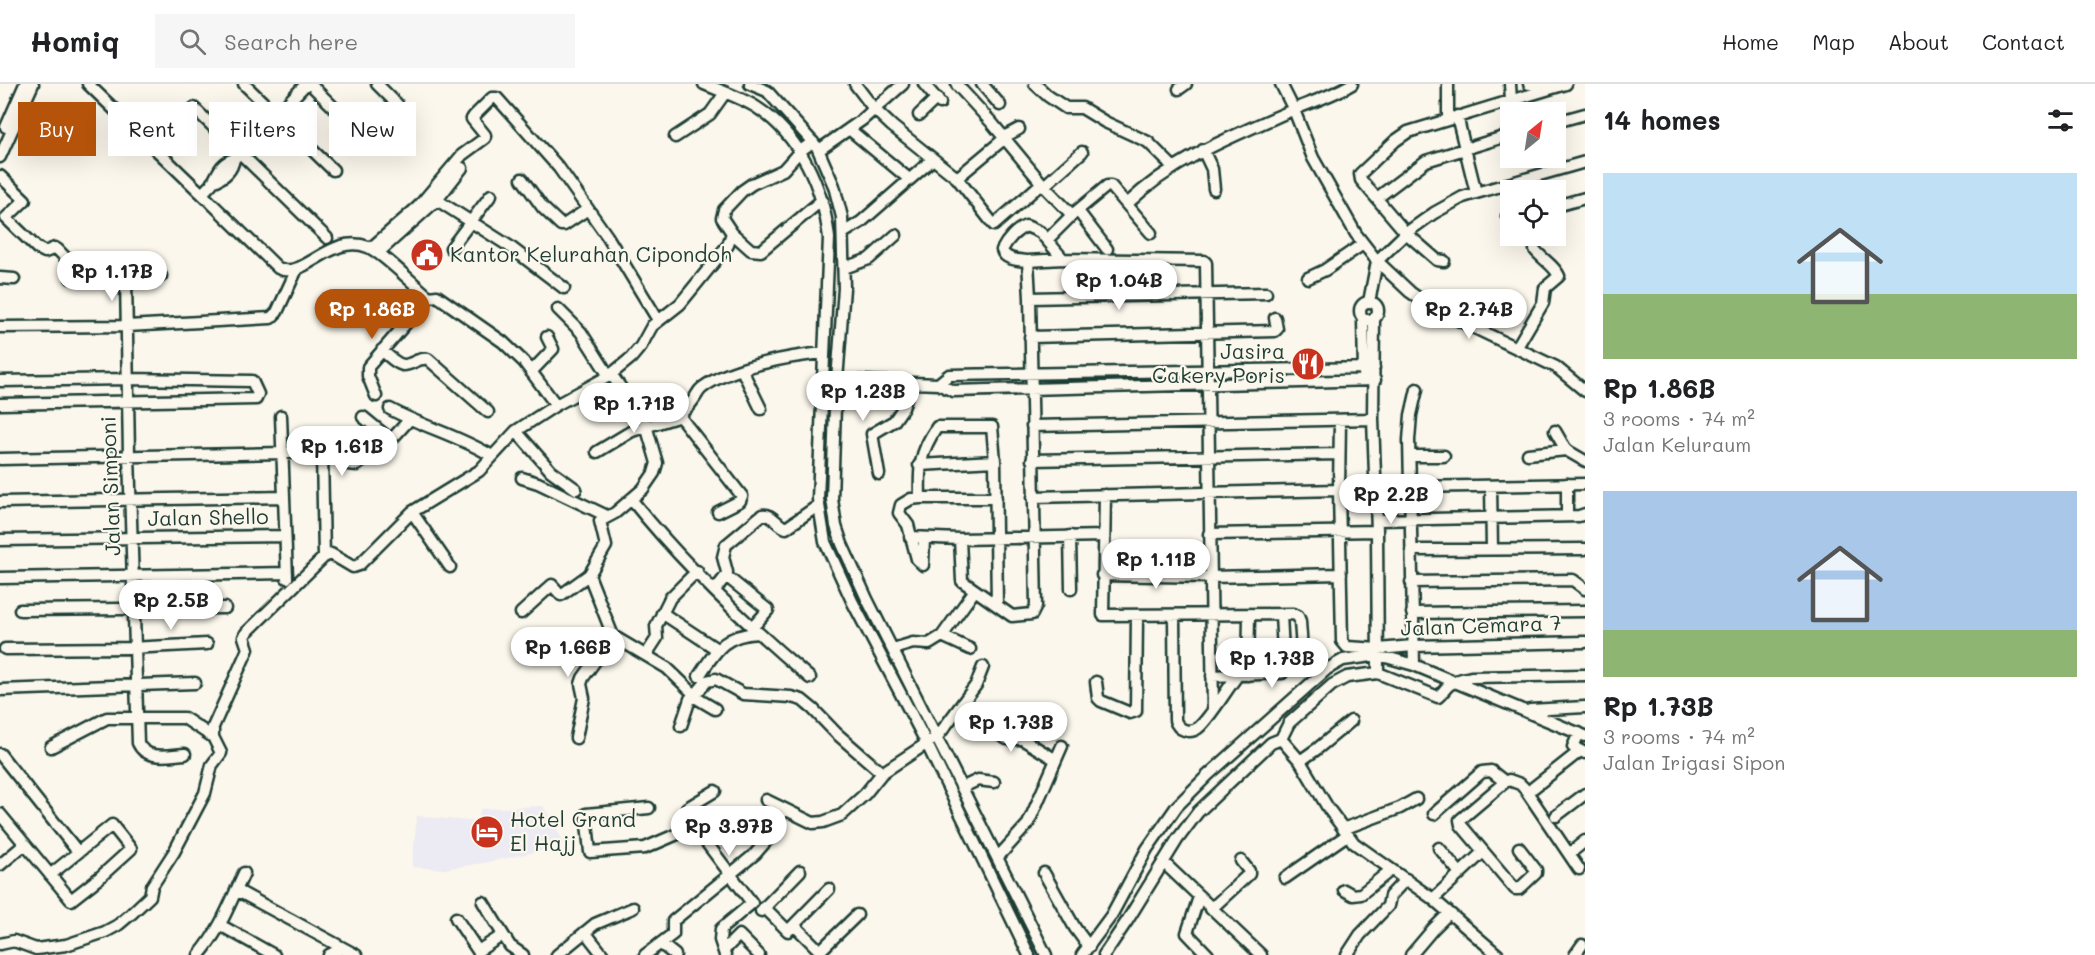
<!DOCTYPE html>
<html lang="en">
<head>
<meta charset="utf-8">
<style>
	:root { --surface:#fff; --page:#f6f6f6; --text:#202124; --muted:#757577; --line:#e0e0e0; --accent:#b45309 }
	body { margin:0; font-family:Mali,sans-serif; background:var(--page); color:var(--text); height:100vh; display:flex; flex-direction:column; font-size:22px; white-space:nowrap }
	* { box-sizing:border-box; margin:0 }
	p { font-size:20px; color:var(--muted) }
	.icon { flex:none; width:33px; height:33px; fill:none; stroke:currentColor; stroke-width:2; stroke-linecap:round; stroke-linejoin:round }
	.map { position:relative; flex:1; overflow:hidden }
	.sheet { display:flex; flex-direction:column; background:var(--surface); width:510px }
	.sheet>* { flex:none }
	.banner { position:absolute; left:18px; top:18px; width:570px; height:54px; display:flex; gap:12px }
	.needle { width:39px; rotate:30deg }
	.tools { position:absolute; left:1500px; top:18px; display:grid; gap:12px }
	.tools a { display:grid; place-items:center; width:66px; height:66px; border-radius:0px; background:var(--surface); box-shadow:0 6px 24px #0002; font-size:30px }
	.price { position:absolute; translate:-50% -51px; padding:0 14px; border-radius:21px; background:#fff; color:#222; font-size:20px; line-height:39px; filter:drop-shadow(0 2px 3px #0008) }
	.price::after { content:''; position:absolute; left:50%; top:36px; width:18px; height:14px; margin-left:-9px; background:inherit; clip-path:polygon(0 0,100% 0,50% 100%) }
	.price.current { background:var(--accent); color:#fff }
	ul { padding:0; list-style:none }
	li { display:grid; align-content:center; gap:12px; height:318px; padding:0 18px }
	li span { display:grid; place-items:center; height:186px; border-radius:0px; color:#555 }
	li>.icon { margin-inline-start:auto }
	span .icon { width:108px; height:108px; fill:#fffc; stroke-width:1 }
	li b { font-size:26px }
	h2 { display:flex; justify-content:space-between; align-items:center; height:72px; padding:0 18px; font-size:26px }
	.pill { padding:0 21px; border-radius:0px; background:var(--surface); box-shadow:0 6px 24px #0002; font-size:21px; line-height:54px }
	.pill.current { background:var(--accent); color:#fff }
	header { display:flex; align-items:center; gap:36px; box-sizing:border-box; height:84px; padding:0 30px; background:var(--surface); border-bottom:2px solid var(--line) }
	header strong { font-size:28px }
	nav { display:flex; gap:33px; margin-inline-start:auto; font-size:21px }
	.search { width:420px; height:54px; background:var(--page); display:flex; align-items:center; gap:15px; box-sizing:border-box; padding:0 21px; border-radius:0px; color:var(--muted); font-size:22px }
	main { display:flex; flex:1; min-height:0 }
	.map>svg:first-child { display:block }
</style>
</head>
<body>
<header>
<strong>Homiq</strong>
<div class="search"><svg class="icon" aria-label="search" viewBox="0 0 24 24"><circle cx="10" cy="10" r="6"/><path d="M15 15l6 6"/></svg>Search here</div>
<nav><a>Home</a><a>Map</a><a>About</a><a>Contact</a></nav>
</header>
<main>
<div class="map">
<svg width="1585" height="871" viewBox="0 0 1585 871">
	<rect width="100%" height="100%" fill="#fbf7ec"/>
	<filter id="ink" filterUnits="userSpaceOnUse"><feTurbulence type="fractalNoise" baseFrequency=".0167" numOctaves="2"/><feDisplacementMap in="SourceGraphic" scale="12" xChannelSelector="R" yChannelSelector="G"/><feConvolveMatrix kernelMatrix="1 2 1 2 8 2 1 2 1" color-interpolation-filters="sRGB"/></filter>
	<g filter="url(#ink)">
		<path fill="#eceaf2" d="M 543,722 L 564,758 L 539,767 L 483,779 L 444,785 L 412,783 L 417,732 L 478,738 L 480,725 Z"/>
		<g fill="none" stroke-linecap="round" stroke-linejoin="round">
			<path stroke="#578f99" stroke-width="2" d="M 1019,837 L 1037,871"/>
			<g stroke="#1f3d34" stroke-width="15">
				<path id="minor" d="M 88,0 L 202,110
					M 244,0 L 333,86
					M 306,0 L 234,75 C 221,79 219,87 213,98 C 210,102 205,106 202,110 L 278,184 C 304,197 331,148 368,163 C 383,169 414,201 429,213 L 437,212 L 503,258 L 524,278 L 556,321
					M 310,0 L 369,58
					M 377,0 L 397,20
					M 704,0 C 721,7 740,13 756,23 C 800,51 823,103 829,154 L 818,415 L 825,458 L 852,517 L 926,658 L 1029,871
					M 750,0 L 767,7 L 817,63 L 834,102 L 842,133 L 844,204 L 835,323 L 832,415 L 836,442 L 842,460 L 867,515 L 1046,871
					M 855,0 L 874,25 L 892,42 L 957,94 L 1005,54
					M 924,0 L 940,19
					M 982,0 L 1000,21
					M 1035,0 L 1048,12 L 1066,24 L 1082,24 L 1105,38 L 1148,58 L 1173,83
					M 1281,0 L 1294,26 L 1313,74 L 1356,150 L 1377,177 L 1410,208 L 1431,223 L 1556,283 L 1585,307
					M 1448,0 L 1448,35
					M 1510,0 L 1511,17
					M 1529,0 L 1548,1
					M 957,1 L 992,39 L 1044,102 L 1072,131 L 1107,102 L 1111,102 L 1151,149
					M 1179,5 L 1186,0
					M 194,24 L 327,154
					M 919,31 L 937,14
					M 1457,32 L 1476,109
					M 1556,38 L 1585,30
					M 6,43 L 25,0
					M 849,45 L 909,95
					M 675,53 L 710,30 L 725,9
					M 1004,53 L 1019,45
					M 819,66 L 862,36 L 903,0
					M 1203,66 L 1212,85 L 1214,105
					M 0,73 L 33,0
					M 0,92 L 25,116 L 6,134 L 37,164 L 45,168 L 55,164 L 58,166 L 85,194
					M 957,94 L 994,141 L 1042,99
					M 522,95 L 543,124 L 561,141 L 564,141 L 588,125
					M 212,98 C 224,94 232,87 234,75
					M 1044,102 L 1082,68
					M 1377,114 L 1426,77 L 1510,51
					M 437,116 L 509,162 L 564,204
					M 1127,120 C 1176,73 1236,51 1297,24 C 1316,17 1335,10 1352,0
					M 1556,122 L 1585,114
					M 1078,127 L 1107,165
					M 1507,132 L 1510,131
					M 732,149 L 751,166 L 761,167 L 822,116
					M 843,149 L 861,138 L 933,75
					M 1047,156 L 1072,131
					M 371,164 L 418,123 L 462,71 L 485,54 L 485,51 L 472,35 L 474,32 L 492,14 L 497,14 L 559,84 L 607,152 L 658,236
					M 451,164 L 491,111
					M 378,169 L 437,116 L 462,84
					M 1028,177 C 1018,176 1005,176 1002,166 C 1007,156 1016,146 1026,142 L 1040,148 L 1063,175
					M 1444,177 L 1437,176 L 1406,149 L 1361,96 L 1360,90 L 1395,57 L 1408,48 L 1566,0
					M 844,184 L 869,175 L 896,151
					M 0,194 L 14,195
					M 71,194 L 161,192
					M 126,194 L 129,371 L 138,659 C 146,677 169,671 185,670
					M 1308,194 L 1325,186 L 1363,160
					M 1030,214 L 1266,209
					M 1369,218 L 1377,177 L 1406,149 L 1434,129 L 1463,113 L 1476,109 L 1585,78
					M1360 227a9 9 0 1 1 18 0a9 9 0 1 1-18 0Z
					M 558,225 L 581,248 L 609,292
					M 1363,234 L 1364,290
					M 1374,234 L 1373,335 L 1377,447 L 1378,589
					M 0,243 L 127,242 L 271,234 L 277,228 L 297,185
					M 1030,253 L 1275,247 L 1277,245 L 1275,234
					M 1517,263 L 1543,219 L 1545,204 L 1559,192 C 1555,182 1542,175 1535,166
					M 382,266 C 387,271 397,280 403,281 C 413,281 418,273 428,275 L 488,328
					M 742,286 L 761,325
					M 531,288 L 553,265 L 547,253
					M 611,290 L 645,338 L 657,379 L 654,389 L 643,405 L 615,429 L 600,437 L 606,462 L 589,491 L 613,552 L 667,584 L 695,611 L 707,597 L 716,595 L 743,610 L 791,613 L 802,616 L 813,625 L 836,649 L 882,689
					M 837,296 L 938,300 L 953,307 L 1375,296
					M 0,297 L 128,295 L 252,297 L 258,310 L 256,315 L 0,320
					M 938,300 L 949,291 L 1374,284
					M 376,312 L 368,292 L 368,283 L 429,213
					M 390,325 C 423,343 460,352 492,372
					M 281,332 L 287,494
					M 678,332 C 684,327 690,321 694,315 C 697,311 698,307 702,304 C 729,283 791,272 824,269
					M 363,333 L 391,356
					M 1340,336 L 1339,406 L 1342,557 L 1347,563 L 1379,565 L 1413,562 L 1585,558
					M 1032,342 L 1373,335
					M 516,347 L 551,387 L 576,405
					M 1555,347 L 1566,366 L 1585,377
					M 597,368 L 632,347 L 677,333 L 681,334 L 742,412 L 740,417 L 718,428
					M 322,369 L 324,473
					M 1528,370 L 1566,366
					M 1410,372 L 1444,372
					M 0,375 L 333,368 L 348,380 L 357,381 L 391,356 L 409,336
					M 1032,376 L 1339,370
					M 919,381 L 995,377
					M 879,390 L 872,350 L 894,337 L 903,324 L 910,301
					M 522,394 L 538,399 L 607,432
					M 1567,400 L 1567,432
					M 1491,402 L 1492,465
					M 1410,403 L 1585,400
					M 1105,411 L 1103,531 L 1293,530 L 1298,532 L 1300,537 C 1301,560 1307,574 1284,586
					M 1033,413 L 1339,406
					M 920,414 C 919,384 919,369 937,343 L 992,343 L 995,377 L 997,521
					M 631,415 C 683,480 746,540 810,594
					M 0,418 L 283,413
					M 412,428 L 450,483
					M 1377,436 L 1579,432 L 1585,430
					M 1209,450 L 1377,447
					M 1070,452 L 1071,505
					M 910,453 L 960,455 L 1103,452
					M 960,455 L 962,497 L 1012,532 L 1032,530 L 1036,522 L 1030,214 L 1028,177 L 1063,175 L 1204,177 L 1206,179 L 1213,626
					M 0,456 L 285,452
					M 1411,466 L 1585,465
					M 923,481 L 917,475 L 908,441 L 899,429 L 901,421 L 911,415 L 920,414 L 996,414
					M 923,481 L 924,454
					M 1102,491 L 1210,493 L 1341,490
					M 726,492 L 768,526 L 752,544
					M 0,494 L 287,489
					M 1411,498 L 1573,496 L 1585,505
					M 715,506 L 726,492 L 727,488 L 723,473 L 726,461 L 762,431 C 772,429 777,441 786,444 L 819,421
					M 20,526 L 225,524
					M 521,529 L 552,501 L 561,511 L 590,490
					M 662,529 L 718,566
					M 1412,529 L 1585,527
					M 1174,532 L 1175,636 C 1178,646 1189,650 1198,644 C 1209,636 1228,603 1238,591
					M 942,552 L 975,506
					M 5,565 L 130,564 L 207,560
					M 893,565 L 913,559 L 929,560 L 942,552 L 970,565
					M 646,571 L 657,554 L 656,542 L 670,514 L 697,487
					M 1414,581 L 1409,356 L 1411,331 L 1417,305
					M 1248,591 L 1249,531
					M 699,592 C 717,565 724,551 758,549
					M 1212,592 L 1282,589 L 1284,586 L 1281,531
					M 1096,598 L 1098,614 L 1101,617 L 1130,629 L 1136,627 L 1137,532
					M 0,606 L 195,599
					M 693,612 L 715,625
					M 1530,626 L 1585,623
					M 978,639 L 1007,655 L 1022,655 L 1056,676
					M 681,642 L 690,615 L 695,611
					M 1579,649 L 1573,663 L 1585,669
					M 576,654 L 584,614 L 581,600 L 583,594 L 613,552
					M 1281,655 L 1300,677 L 1328,724 L 1354,759 L 1433,815 L 1498,871
					M 51,663 L 107,634 L 184,634 L 213,653
					M 0,670 L 78,768
					M 1300,677 L 1317,665 L 1351,637
					M 963,703 L 978,696 L 994,698
					M 1533,704 L 1580,667
					M 715,707 L 687,724 L 700,750 L 752,819 L 721,845 L 720,856 L 725,871
					M 766,716 L 813,739 L 823,738 L 842,731 L 865,710 L 882,689 L 938,652 L 976,601 L 983,583
					M 649,724 L 586,730 L 590,768 L 645,764 L 696,742
					M 0,730 L 71,816 L 99,794 L 131,765 L 112,741 L 50,791
					M 1434,730 L 1482,688 L 1491,687 L 1505,698
					M 1556,732 L 1585,710
					M 1343,745 L 1400,724 L 1416,715
					M 1439,764 L 1460,789
					M 1519,764 L 1536,786 L 1536,789 L 1519,805 L 1515,805 L 1461,741 L 1460,736 L 1505,698 L 1509,696 L 1520,700 L 1525,705 L 1579,785
					M 1569,770 L 1585,757
					M 998,773 L 1028,740 L 1062,662
					M 1163,778 L 1261,871
					M 0,781 L 25,760
					M 1044,789 L 1075,844 L 1089,863
					M 1285,794 L 1347,751
					M 236,806 L 356,871
					M 1344,806 L 1353,811 L 1361,810 L 1391,786
					M 1199,813 L 1187,849 L 1208,871
					M 1433,815 L 1483,768
					M 483,818 L 510,862 L 523,871
					M 764,823 L 788,847 L 829,805
					M 1211,825 L 1249,790 L 1249,787 L 1241,777
					M 761,827 L 800,787
					M 456,834 L 478,867 L 503,851
					M 220,841 L 274,871
					M 794,841 L 820,867 L 857,831
					M 585,848 L 603,871
					M 0,860 L 14,857 L 36,865 L 66,861 L 105,848 L 118,841 L 131,830 L 150,812 L 152,802 L 174,768 L 205,709 L 212,681 L 221,669 L 213,653 L 213,643 L 248,565 L 244,553 L 246,549 L 324,473 L 331,470 L 353,483 L 359,481 L 412,428 L 479,387 L 516,347 L 556,321 L 609,292 L 631,274 L 641,262 L 652,242 L 680,220 L 728,161 L 732,149 L 722,134 L 724,126 L 742,107 L 752,100 L 783,86 L 800,67 L 813,58
					M 661,860 L 675,871
					M 724,866 L 739,851 L 759,871
					M 199,871 C 220,847 231,817 244,789
					M 329,871 L 343,864 L 346,868
					M 557,871 L 595,840 L 633,824
					M 645,871 L 673,850 L 673,837 L 755,770 L 768,755 L 784,725
					M 1082,871 L 1111,832 L 1147,765 L 1177,722 L 1208,691 L 1327,585 L 1343,576 L 1379,571 L 1414,581 L 1585,652
					M 1104,871 L 1127,837 L 1177,756 L 1198,728 L 1271,659 L 1281,655 L 1289,639 L 1332,601 L 1347,593 L 1378,589 L 1438,613 C 1442,610 1444,606 1448,602 C 1454,596 1463,595 1471,593 L 1585,591
					M 1347,871 L 1360,851 L 1388,822 L 1390,812 L 1406,795
					M 1411,871 L 1433,845 L 1449,829
					M 1575,871 L 1582,861"/>
			</g>
			<use href="#minor" stroke="#fbf7ec" stroke-width="10"/>
		</g>
	</g>
	<defs>
		<g id="civic-disc" transform="scale(1.725)"><circle r="9.5" fill="#c8321e" stroke="#fbf7ec"/><path d="M-.6-6.5H3V-4.5H.6V-3L4-1V1h2V6H-6V1h2V-1L-.6-3ZM-1.2 2.5V6h2.4V2.5Z" fill="#fff"/></g>
		<g id="restaurant-disc" transform="scale(1.725)"><circle r="9.5" fill="#c8321e" stroke="#fbf7ec"/><path d="M-5-6h1v4h1v-4h1v4h1v-4h1v5L-1.5 .5V6h-2V.5L-5-1ZM5-6V6H3V1.5H1.5Q1.5-4 5-6Z" fill="#fff"/></g>
		<g id="hotel-disc" transform="scale(1.725)"><circle r="9.5" fill="#c8321e" stroke="#fbf7ec"/><path d="M-6-4.5h1.5V1H6V5H4.5V3h-9V5H-6ZM-4 0a1.8 1.8 0 1 1 3.6 0ZM.5 0V-2.5h3Q6-2.5 6 0Z" fill="#fff"/></g>
	</defs>
	<g fill-rule="evenodd">
		<use href="#civic-disc" x="427" y="171"/>
		<use href="#restaurant-disc" x="1308" y="280"/>
		<use href="#hotel-disc" x="487" y="748"/>
	</g>
	<g text-anchor="middle" stroke-width="4.5" stroke-linejoin="round" paint-order="stroke">
		<g font-size="21" fill="#1f3d34" stroke="#fbf7ec" text-anchor="start">
			<text x="450" y="178">Kantor Kelurahan Cipondoh</text>
			<text x="1285" y="275" text-anchor="end">Jasira<tspan x="1285" dy="24">Cakery Poris</tspan></text>
			<text x="510" y="743">Hotel Grand<tspan x="510" dy="24">El Hajj</tspan></text>
		</g>
		<g font-size="21" fill="#1f3d34" stroke="#fbf7ec">
			<text transform="translate(111 402) rotate(-92)" y="7">Jalan Simponi</text>
			<text transform="translate(208 434) rotate(-1)" y="7">Jalan Shello</text>
			<text transform="translate(1481 542) rotate(-2)" y="7">Jalan Cemara 7</text>
		</g>
	</g>
</svg>
<div class="tools">
<a><svg class="needle" viewBox="-14 -14 28 28"><path d="M0-13l5 13h-10z" fill="#e53935"/><path d="M0 13l5-13h-10z" fill="#757577"/></svg></a>
<a><svg class="icon" aria-label="locate" viewBox="0 0 24 24"><circle cx="12" cy="12" r="6"/><path d="M12 2v4M12 18v4M2 12h4M18 12h4"/></svg></a>
</div>
<b class="price" style="left:112px;top:218px">Rp 1.17B</b>
<b class="price" style="left:1119px;top:227px">Rp 1.04B</b>
<b class="price current" style="left:372px;top:256px">Rp 1.86B</b>
<b class="price" style="left:1469px;top:256px">Rp 2.74B</b>
<b class="price" style="left:863px;top:338px">Rp 1.23B</b>
<b class="price" style="left:634px;top:350px">Rp 1.71B</b>
<b class="price" style="left:342px;top:393px">Rp 1.61B</b>
<b class="price" style="left:1391px;top:441px">Rp 2.2B</b>
<b class="price" style="left:1156px;top:506px">Rp 1.11B</b>
<b class="price" style="left:171px;top:547px">Rp 2.5B</b>
<b class="price" style="left:568px;top:594px">Rp 1.66B</b>
<b class="price" style="left:1272px;top:605px">Rp 1.73B</b>
<b class="price" style="left:1011px;top:669px">Rp 1.73B</b>
<b class="price" style="left:729px;top:773px">Rp 3.97B</b>
<div class="banner">
<a class="pill current">Buy</a>
<a class="pill">Rent</a>
<a class="pill">Filters</a>
<a class="pill">New</a>
</div>
</div>
<section class="sheet">
<h2>14 homes<svg class="icon" aria-label="filters" viewBox="0 0 24 24"><path d="M4 7h16M4 17h16"/><circle cx="9" cy="7" r="2"/><circle cx="15" cy="17" r="2"/></svg></h2>
<ul>
<li><span style="background:linear-gradient(#bfe0f5 65%,#8fb573 0)"><svg class="icon" aria-label="home" viewBox="0 0 24 24"><path d="M3 11l9-7 9 7M6 9v11h12V9"/></svg></span><div><b>Rp 1.86B</b><p>3 rooms · 74 m²</p><p>Jalan Keluraum</p></div></li>
<li><span style="background:linear-gradient(#a9c7e8 75%,#8fb573 0)"><svg class="icon" aria-label="home" viewBox="0 0 24 24"><path d="M3 11l9-7 9 7M6 9v11h12V9"/></svg></span><div><b>Rp 1.73B</b><p>3 rooms · 74 m²</p><p>Jalan Irigasi Sipon</p></div></li>
</ul>
</section>
</main>
</body>
</html>
